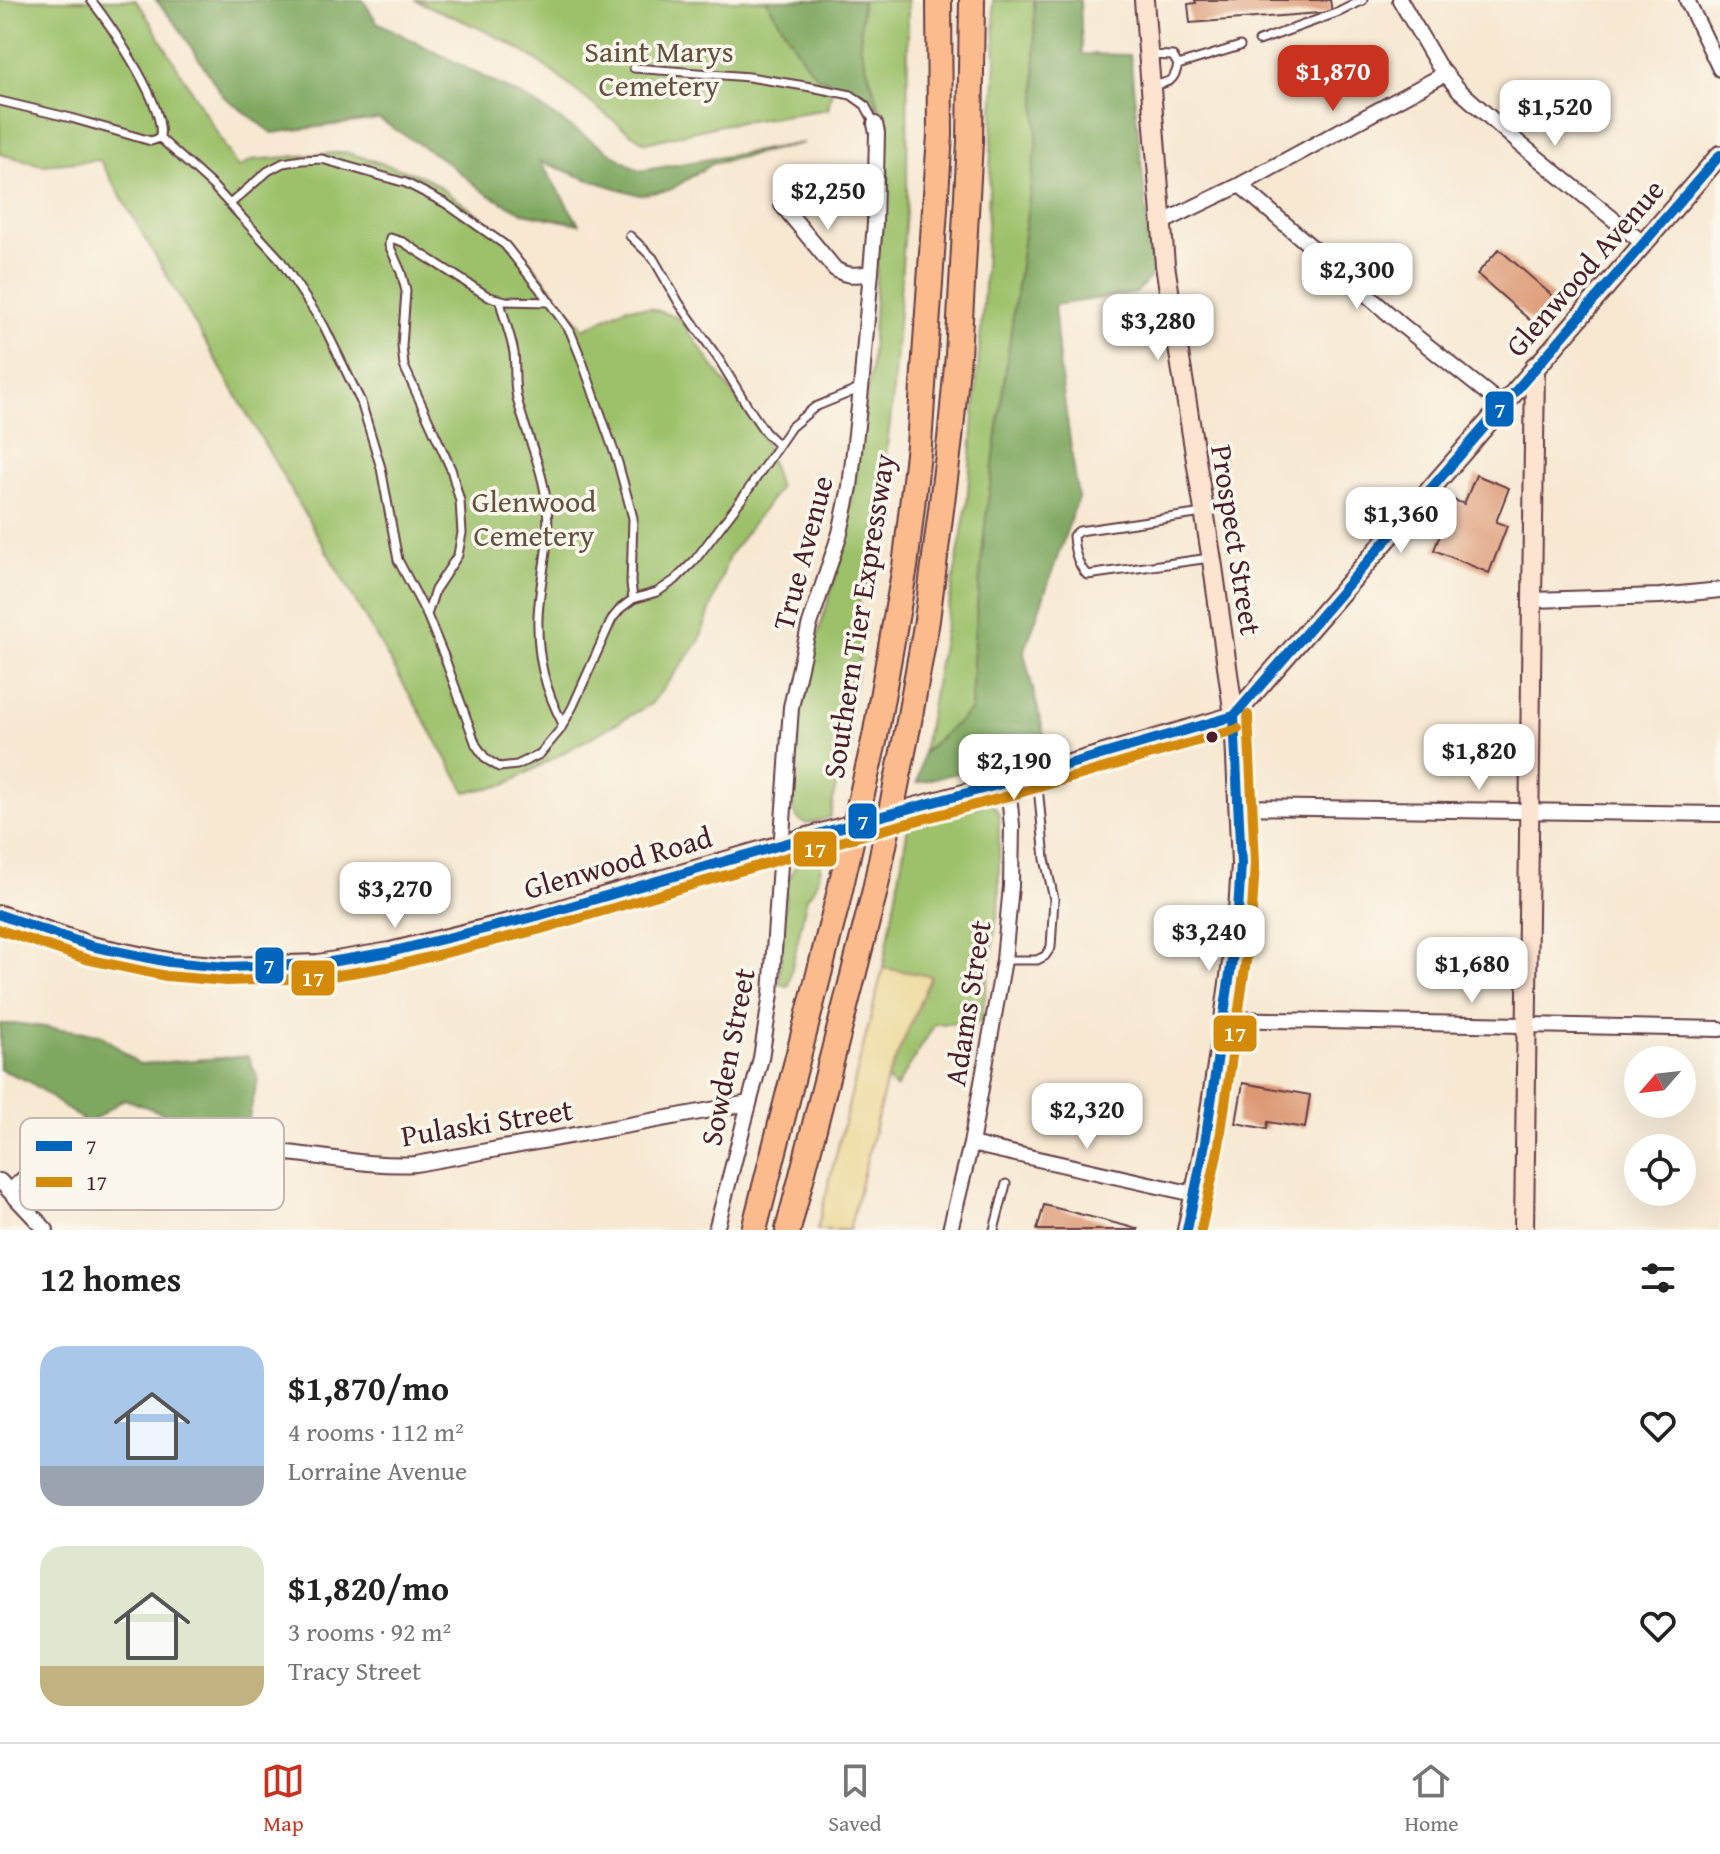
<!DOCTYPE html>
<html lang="en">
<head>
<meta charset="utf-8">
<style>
	:root { --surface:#fff; --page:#f6f6f6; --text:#222; --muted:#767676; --line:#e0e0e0; --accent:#c8321e }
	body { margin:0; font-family:"Gentium Book Plus",serif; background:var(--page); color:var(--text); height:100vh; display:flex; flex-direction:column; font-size:30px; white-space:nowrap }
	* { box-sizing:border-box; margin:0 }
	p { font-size:26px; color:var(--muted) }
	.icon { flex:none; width:44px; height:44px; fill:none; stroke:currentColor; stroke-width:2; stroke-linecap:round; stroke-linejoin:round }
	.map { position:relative; height:1230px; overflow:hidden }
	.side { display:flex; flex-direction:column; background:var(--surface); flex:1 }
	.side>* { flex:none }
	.needle { width:52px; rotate:242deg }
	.buttons { position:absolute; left:1624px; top:1046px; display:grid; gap:16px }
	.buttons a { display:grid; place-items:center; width:72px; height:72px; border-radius:50%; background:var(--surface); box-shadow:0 8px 32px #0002; font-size:40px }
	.price { position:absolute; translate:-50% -68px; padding:0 18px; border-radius:16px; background:#fff; color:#222; font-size:26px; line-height:52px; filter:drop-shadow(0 2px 4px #0008) }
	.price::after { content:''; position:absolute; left:50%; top:48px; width:24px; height:18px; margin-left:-12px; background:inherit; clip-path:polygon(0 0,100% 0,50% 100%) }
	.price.active { background:var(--accent); color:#fff }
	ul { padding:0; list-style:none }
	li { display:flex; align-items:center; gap:24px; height:200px; padding:0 40px }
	li span { display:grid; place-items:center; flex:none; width:224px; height:160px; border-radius:24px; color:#555 }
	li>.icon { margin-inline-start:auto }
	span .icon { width:96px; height:96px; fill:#fffc; stroke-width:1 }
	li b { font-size:34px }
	h2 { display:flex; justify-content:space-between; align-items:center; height:96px; padding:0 40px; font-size:34px }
	.dock { display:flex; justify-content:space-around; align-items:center; height:112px; border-top:2px solid var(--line); background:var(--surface); font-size:22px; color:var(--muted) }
	.dock a { display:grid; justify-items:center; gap:4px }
	.dock .active { color:var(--accent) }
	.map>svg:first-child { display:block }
</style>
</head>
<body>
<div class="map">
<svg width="1720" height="1230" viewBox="0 0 1720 1230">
	<rect width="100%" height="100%" fill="#fbf7ec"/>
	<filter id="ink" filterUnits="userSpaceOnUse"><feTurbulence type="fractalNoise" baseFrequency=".0125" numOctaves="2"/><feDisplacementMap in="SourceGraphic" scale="16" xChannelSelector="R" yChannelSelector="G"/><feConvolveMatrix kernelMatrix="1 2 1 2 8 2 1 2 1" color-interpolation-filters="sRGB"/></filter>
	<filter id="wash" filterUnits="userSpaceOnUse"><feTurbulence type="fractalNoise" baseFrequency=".006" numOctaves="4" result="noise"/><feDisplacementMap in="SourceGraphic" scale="32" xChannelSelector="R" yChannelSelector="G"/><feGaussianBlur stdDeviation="1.8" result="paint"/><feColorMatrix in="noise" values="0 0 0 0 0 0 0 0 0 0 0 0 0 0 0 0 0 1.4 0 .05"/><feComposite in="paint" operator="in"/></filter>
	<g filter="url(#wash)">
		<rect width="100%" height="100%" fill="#f7e8d2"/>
		<path fill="#9dc16b" stroke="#74704b" stroke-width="2" d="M 0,0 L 135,0 L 143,10 L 238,168 L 252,160 L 345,152 L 425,177 L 512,238 L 584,329 L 627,307 L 650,308 L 679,318 L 763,436 L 779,488 L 729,556 L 699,642 L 651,704 L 505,785 L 466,792 L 100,160 L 42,165 L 0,154 Z
			M 415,0 L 783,0 L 836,69 L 828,109 L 721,125 L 646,143 C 605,118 571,84 532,57 C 496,33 454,18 415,0 Z
			M 862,0 L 908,0 L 907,197 L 892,406 L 870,581 L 860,596 L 857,615 L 865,628 L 830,817 L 807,824 L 798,819 L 792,808 L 801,692 L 842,554 L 871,370 L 885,124 L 860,45 Z
			M 993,0 L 1034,0 L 1037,139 L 986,516 L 974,638 L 971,710 L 923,753 L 967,504 L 983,305 L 996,59 Z
			M 992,802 L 999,814 L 999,903 L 981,1023 L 935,1024 L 896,1088 L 887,1079 L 931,976 L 883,968 L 908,827 Z
			M 823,852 C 821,867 819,886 807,897 L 788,986 L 779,984 L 787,878 L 790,877 C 795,860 807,857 823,852 Z"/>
		<path fill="#7ea75f" stroke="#646345" stroke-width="2" d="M 156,0 L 363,0 L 377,22 L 531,101 L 639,171 L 803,143 L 712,164 L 670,190 L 639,195 L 587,179 L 540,161 L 579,224 L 523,213 L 487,194 L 442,159 L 379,119 L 272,133 L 223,96 L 179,28 Z
			M 766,0 L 862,0 L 860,45 L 879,108 L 856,92 L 818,77 L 806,64 Z
			M 1034,0 L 1080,0 L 1082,54 L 1130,55 L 1153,274 L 1136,293 L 1054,305 L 1060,370 L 1078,498 L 1024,653 L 1048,750 L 917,783 L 923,753 L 971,710 L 974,638 L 986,516 L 1037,139 Z
			M 0,1024 L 20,1024 L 100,1034 L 139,1064 L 248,1056 L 258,1078 L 243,1142 L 190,1135 L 166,1114 L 124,1099 L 88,1124 L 30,1082 L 0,1069 Z"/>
		<path fill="#eeda9e" stroke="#9c7c64" stroke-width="2" d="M 883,968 L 931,976 L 887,1079 L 849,1230 L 817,1230 Z"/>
		<g id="blocks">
			<path fill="#dd9873" d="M 1195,0 L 1330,0 L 1332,12 L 1190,23 L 1188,4 L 1196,3 Z
				M 1499,249 L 1562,304 L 1540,329 L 1477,274 Z
				M 1476,475 L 1509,488 L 1496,522 L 1507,526 L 1489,573 L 1434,550 L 1454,500 L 1464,504 Z
				M 1243,1083 L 1310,1095 L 1305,1128 L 1268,1122 L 1267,1129 L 1236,1123 Z
				M 1044,1205 L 1138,1229 L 1138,1230 L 1037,1230 Z"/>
		</g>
	</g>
	<g filter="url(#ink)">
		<use href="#blocks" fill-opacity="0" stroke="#643d44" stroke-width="2"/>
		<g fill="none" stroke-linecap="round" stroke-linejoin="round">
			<g stroke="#643d44" stroke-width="11">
				<path id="lane" d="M 1259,41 L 1339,12 L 1363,0
					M 1150,55 L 1173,56 L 1178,65 L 1240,46
					M 634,68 L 749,77 L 811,87 L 851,95 L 865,105 L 875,124
					M 1152,86 C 1169,82 1174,82 1178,65
					M 0,101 L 71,118 L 151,141 L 160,138 C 160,134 161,130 160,126 C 156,93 112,27 91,0
					M 160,138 L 213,186 L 279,258 L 324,326 L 361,402 L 381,468 L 398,560 L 427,615 L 444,656 L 476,745 L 486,759 L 499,767 L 517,765 L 540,754 L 560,730 L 573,706 L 612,619 L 621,608 L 633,599 L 657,592 L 675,580 L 695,560 L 744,496 L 791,427 L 815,407 L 859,389
					M 230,204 L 268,171 L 283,163 L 302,160 L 322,159 L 406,183 L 445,203 L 505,245 L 539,288 L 570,331 L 581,358 L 618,463 L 633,518 L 631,583 L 633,599
					M 782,205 C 815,178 836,173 876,188
					M 630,236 L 653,258 L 679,303 L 720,361 L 748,407 L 765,432 L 778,445
					M 500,300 C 503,318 511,335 514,353 C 516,369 513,386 518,402 C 527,437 544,471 547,508 C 551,545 539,582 538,618 C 537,658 545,690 563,724
					M 1203,513 L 1079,531 L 1073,536 C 1074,551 1077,564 1087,575 L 1210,558
					M 427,615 L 435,590 L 458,555 L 462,533 L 460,501 L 451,469 L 404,366 L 402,346 L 406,291 L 401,272 L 389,245 L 390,238 L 403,242 L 489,297 L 506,301 L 550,302
					M 1004,960 L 1037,960 L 1045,956 L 1051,947 L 1054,899 L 1045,859 L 1037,776
					M 994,1230 L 1006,1184"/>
			</g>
			<g stroke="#643d44" stroke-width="18">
				<path id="street" d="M 1400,0 L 1438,65 L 1459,90 L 1519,143 L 1644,244
					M 1687,0 L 1720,69
					M 1240,185 L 1404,327 L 1502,405
					M 782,205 L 835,269 C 847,277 857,275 871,273
					M 1161,223 L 1240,185 L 1445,74
					M 1533,600 L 1660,596 L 1720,590
					M 1238,807 L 1720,814
					M 1224,1019 L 1720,1029
					M 971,1144 L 1194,1194
					M 0,1181 L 46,1230
					M 10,1191 L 54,1151 L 71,1141 L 96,1138 C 159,1143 223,1147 287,1153 C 330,1157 372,1167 416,1164 L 749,1103
					M 716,1230 L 761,1058 L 771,994 L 791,707 L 809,627 L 840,533 L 850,487 L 861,389 L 875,223 L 877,133 L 875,124
					M 950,1230 L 971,1144 L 1004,960 L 1011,886 L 1012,826 L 1008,782"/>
			</g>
			<g stroke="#643d44" stroke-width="22">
				<path id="secondary" d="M 1144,0 L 1165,265 L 1213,567 L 1234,716 L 1241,864 L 1237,926 L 1224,1019 L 1205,1143 L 1187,1230
					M 0,915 L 91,946 L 169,962 L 226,967 L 318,964 L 390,952 L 537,916 L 856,823 L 1008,782 L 1234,716 L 1720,155
					M 1524,1230 L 1535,366"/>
			</g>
			<g stroke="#643d44" stroke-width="28">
				<path id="highway" d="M 908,727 L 927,620 L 950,439 L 958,355 L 970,142 L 972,0
					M 875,737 L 905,567 L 919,445 L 940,135 L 939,0
					M 754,1230 L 837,903
					M 788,1230 L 875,890"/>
			</g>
			<use href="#lane" stroke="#fff" stroke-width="7"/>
			<use href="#street" stroke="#fff" stroke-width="14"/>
			<use href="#secondary" stroke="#fde4d1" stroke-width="18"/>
			<use href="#highway" stroke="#fbbb8c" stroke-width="24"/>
			<g stroke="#643d44" stroke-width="28" stroke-linecap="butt">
				<path id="highway-bridge" d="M 875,890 L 908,727
					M 837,903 L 875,737"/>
			</g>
			<use href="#highway-bridge" stroke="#fbbb8c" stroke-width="24"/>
			<g stroke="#fbf7ec" stroke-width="16">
				<path id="bus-1" d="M 0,915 L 91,946 L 169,962 L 226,967 L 318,964 L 390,952 L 537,916 L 856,823 L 1008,782 L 1234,716 L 1720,155
					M 1187,1230 L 1205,1143 L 1237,926 L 1241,864 L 1234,716"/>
			</g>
			<g stroke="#fbf7ec" stroke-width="16">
				<path id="bus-2" d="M 0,930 L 86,959 L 166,976 L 226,981 L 320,978 L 393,966 L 541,929 L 860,836 L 1012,795 L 1238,729
					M 1201,1230 L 1219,1145 L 1251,927 L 1255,863 L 1248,715"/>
			</g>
			<use href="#bus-1" stroke="#0065bd" stroke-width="10"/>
			<use href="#bus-2" stroke="#d48b09" stroke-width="10"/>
		</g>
	</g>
	<circle fill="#4a1f2b" stroke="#fbf7ec" stroke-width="3" cx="1212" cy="737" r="7"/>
	<g text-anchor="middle" stroke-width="7" stroke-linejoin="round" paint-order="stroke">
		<g font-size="30" fill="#63503e" stroke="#fbf7ec">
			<text x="659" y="62">Saint Marys<tspan x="659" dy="34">Cemetery</tspan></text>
			<text x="534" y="512">Glenwood<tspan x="534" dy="34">Cemetery</tspan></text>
		</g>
		<g font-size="30" fill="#4a1f2b" stroke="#fbf7ec">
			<text transform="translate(1585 268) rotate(-49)" y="10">Glenwood Avenue</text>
			<text transform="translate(1236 540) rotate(81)" y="10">Prospect Street</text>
			<text transform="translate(803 553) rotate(-75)" y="10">True Avenue</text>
			<text transform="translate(859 616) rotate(-81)" y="10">Southern Tier Expressway</text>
			<text transform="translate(618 863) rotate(-16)" y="10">Glenwood Road</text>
			<text transform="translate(968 1003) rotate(-81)" y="10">Adams Street</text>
			<text transform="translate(728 1057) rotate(-79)" y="10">Sowden Street</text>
			<text transform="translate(487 1123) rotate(-9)" y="10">Pulaski Street</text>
		</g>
	</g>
	<rect x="20" y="1118" width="264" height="92" rx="12" fill="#fbf7ec" stroke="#c6b6b2" stroke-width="2"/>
	<rect x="36" y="1141" width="36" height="10" fill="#0065bd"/>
	<rect x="36" y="1177" width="36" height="10" fill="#d48b09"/>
	<g font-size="22" fill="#4a1f2b">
		<text x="86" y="1154">7</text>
		<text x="86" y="1190">17</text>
	</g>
	<g stroke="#fbf7ec" stroke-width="3">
		<rect x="1484" y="390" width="31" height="38" rx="8" fill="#0065bd"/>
		<rect x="847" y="802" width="31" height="38" rx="8" fill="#0065bd"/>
		<rect x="792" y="830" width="46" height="38" rx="8" fill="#d48b09"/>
		<rect x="254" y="946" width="31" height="39" rx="8" fill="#0065bd"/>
		<rect x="290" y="959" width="46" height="38" rx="8" fill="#d48b09"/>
		<rect x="1212" y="1014" width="46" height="39" rx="8" fill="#d48b09"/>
	</g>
	<g font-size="22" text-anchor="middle" font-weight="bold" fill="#fff">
		<text x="1500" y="417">7</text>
		<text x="863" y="829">7</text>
		<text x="815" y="857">17</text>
		<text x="269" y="973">7</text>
		<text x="313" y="986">17</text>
		<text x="1235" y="1041">17</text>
	</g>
</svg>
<div class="buttons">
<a><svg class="needle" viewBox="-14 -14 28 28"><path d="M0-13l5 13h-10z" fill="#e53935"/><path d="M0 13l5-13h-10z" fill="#767676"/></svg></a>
<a><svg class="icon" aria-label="locate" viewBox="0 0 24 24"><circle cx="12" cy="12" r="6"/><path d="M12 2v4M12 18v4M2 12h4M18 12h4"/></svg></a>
</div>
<b class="price active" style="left:1333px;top:113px">$1,870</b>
<b class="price" style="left:1555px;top:148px">$1,520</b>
<b class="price" style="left:828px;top:232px">$2,250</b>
<b class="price" style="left:1357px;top:311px">$2,300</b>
<b class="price" style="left:1158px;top:362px">$3,280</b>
<b class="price" style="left:1401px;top:555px">$1,360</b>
<b class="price" style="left:1479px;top:792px">$1,820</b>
<b class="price" style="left:1014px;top:802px">$2,190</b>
<b class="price" style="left:395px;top:930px">$3,270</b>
<b class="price" style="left:1209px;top:973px">$3,240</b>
<b class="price" style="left:1472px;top:1005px">$1,680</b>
<b class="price" style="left:1087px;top:1151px">$2,320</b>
</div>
<section class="side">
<h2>12 homes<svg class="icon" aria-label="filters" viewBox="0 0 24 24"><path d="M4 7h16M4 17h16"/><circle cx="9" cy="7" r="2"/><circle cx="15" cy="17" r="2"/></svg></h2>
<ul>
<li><span style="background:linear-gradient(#a9c7e8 75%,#9aa5b1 0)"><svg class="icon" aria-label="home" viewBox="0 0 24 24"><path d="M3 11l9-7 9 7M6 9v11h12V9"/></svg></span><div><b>$1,870/mo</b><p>4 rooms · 112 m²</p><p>Lorraine Avenue</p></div><svg class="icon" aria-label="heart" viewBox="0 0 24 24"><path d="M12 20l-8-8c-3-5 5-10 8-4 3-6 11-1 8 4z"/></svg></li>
<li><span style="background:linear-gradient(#dfe7d0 75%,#c2b280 0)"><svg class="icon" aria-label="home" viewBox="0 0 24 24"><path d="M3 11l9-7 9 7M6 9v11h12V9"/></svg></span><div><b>$1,820/mo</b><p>3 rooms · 92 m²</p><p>Tracy Street</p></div><svg class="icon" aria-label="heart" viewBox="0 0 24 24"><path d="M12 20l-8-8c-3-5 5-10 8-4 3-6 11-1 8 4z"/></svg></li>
</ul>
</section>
<nav class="dock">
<a class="active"><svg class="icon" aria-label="map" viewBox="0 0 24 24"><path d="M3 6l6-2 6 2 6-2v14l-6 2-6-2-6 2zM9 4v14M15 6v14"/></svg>Map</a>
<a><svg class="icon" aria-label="saved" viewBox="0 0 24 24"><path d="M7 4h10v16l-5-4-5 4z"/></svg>Saved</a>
<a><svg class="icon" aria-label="home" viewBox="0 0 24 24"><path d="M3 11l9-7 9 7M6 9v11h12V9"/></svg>Home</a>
</nav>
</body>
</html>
